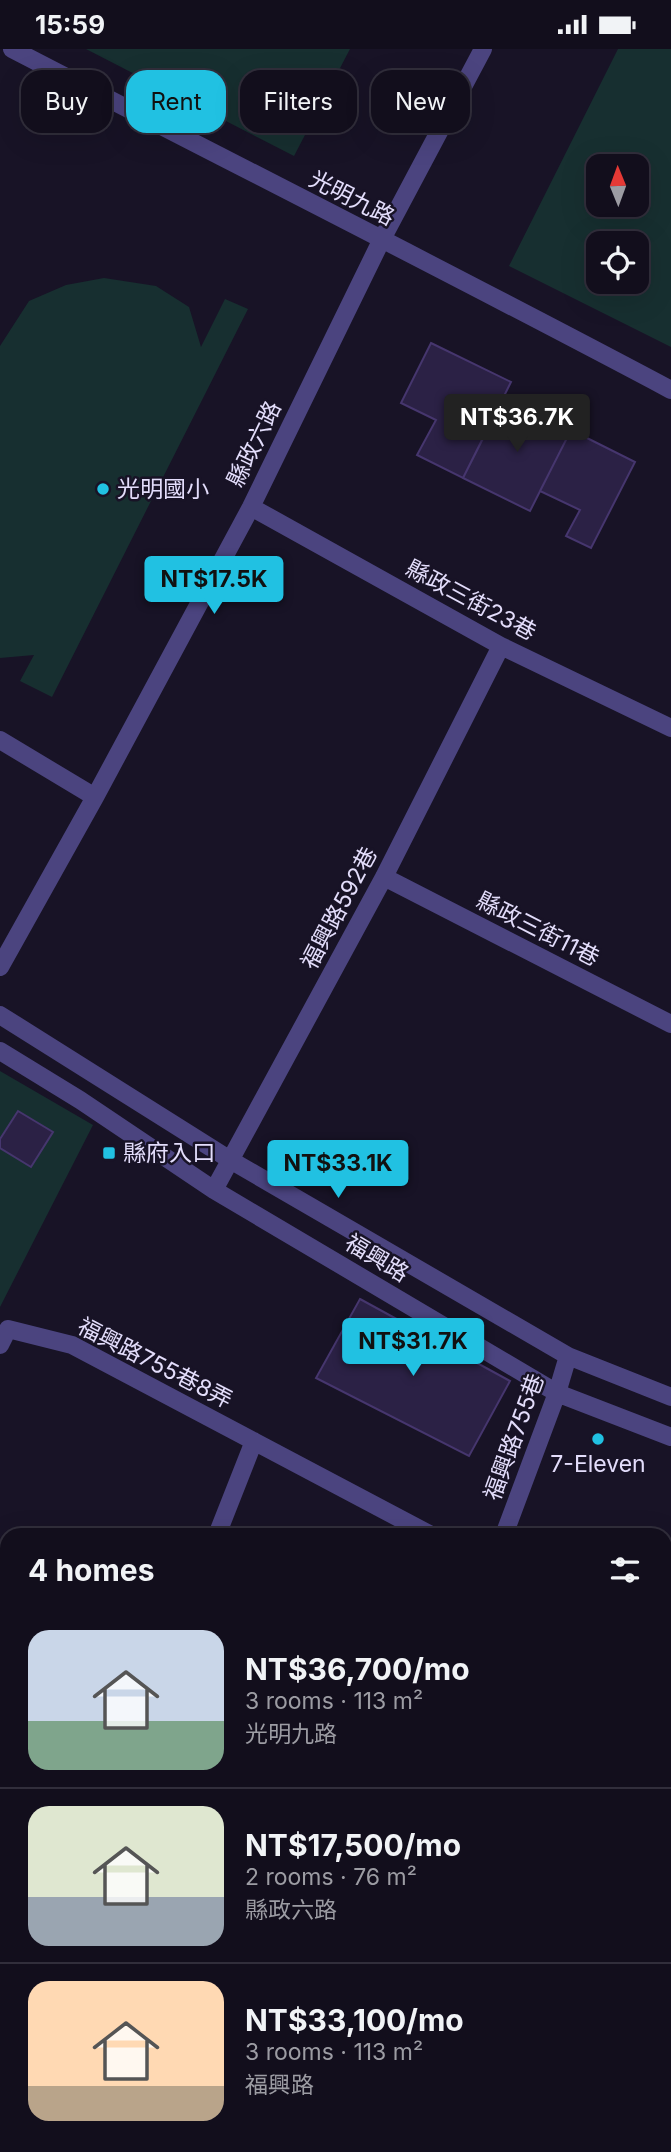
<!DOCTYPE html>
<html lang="en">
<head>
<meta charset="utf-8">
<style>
	:root { --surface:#120e1c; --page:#1b1725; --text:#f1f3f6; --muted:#9c9ca3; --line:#312e3b; --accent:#21c1e2 }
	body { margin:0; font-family:Inter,"Noto Sans TC",sans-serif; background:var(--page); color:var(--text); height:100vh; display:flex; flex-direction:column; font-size:26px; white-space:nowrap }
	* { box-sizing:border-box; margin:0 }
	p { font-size:23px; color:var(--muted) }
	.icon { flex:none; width:38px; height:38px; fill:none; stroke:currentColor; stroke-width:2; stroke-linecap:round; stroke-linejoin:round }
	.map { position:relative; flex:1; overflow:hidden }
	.side { position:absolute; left:0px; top:1479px; width:672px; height:625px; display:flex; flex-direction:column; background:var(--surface); border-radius:21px 21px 0 0; box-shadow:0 7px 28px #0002,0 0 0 2px var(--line) }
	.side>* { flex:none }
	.banner { position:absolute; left:21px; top:21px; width:630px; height:63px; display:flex; gap:14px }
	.needle { width:46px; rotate:359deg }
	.tools { position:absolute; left:586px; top:105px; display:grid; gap:14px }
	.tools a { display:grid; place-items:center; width:63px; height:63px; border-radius:14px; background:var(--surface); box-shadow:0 7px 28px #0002,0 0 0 2px var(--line); font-size:35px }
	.price { position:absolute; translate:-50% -60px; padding:0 16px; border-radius:7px; background:var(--accent); color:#111; font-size:23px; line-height:46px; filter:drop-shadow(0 2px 4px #0008) }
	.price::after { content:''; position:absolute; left:50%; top:42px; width:21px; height:16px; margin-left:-10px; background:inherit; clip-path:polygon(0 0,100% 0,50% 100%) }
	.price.active { background:#222; color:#fff }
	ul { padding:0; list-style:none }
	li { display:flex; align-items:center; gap:21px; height:175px; padding:0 28px }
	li+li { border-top:2px solid var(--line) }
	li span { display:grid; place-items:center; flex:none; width:196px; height:140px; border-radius:21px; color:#555 }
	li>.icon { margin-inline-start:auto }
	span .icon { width:84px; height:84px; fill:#fffc; stroke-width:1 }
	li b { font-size:30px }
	h2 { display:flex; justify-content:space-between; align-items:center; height:84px; padding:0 28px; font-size:30px }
	.pill { padding:0 24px; border-radius:21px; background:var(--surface); box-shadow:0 7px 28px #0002,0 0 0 2px var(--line); font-size:24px; line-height:63px }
	.pill.active { background:var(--accent); color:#111 }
	.status { display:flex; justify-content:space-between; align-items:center; height:49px; padding:0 35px; background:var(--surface); direction:ltr }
	.status svg { height:19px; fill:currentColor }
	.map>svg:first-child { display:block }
</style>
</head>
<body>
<div class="status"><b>15:59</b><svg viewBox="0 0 49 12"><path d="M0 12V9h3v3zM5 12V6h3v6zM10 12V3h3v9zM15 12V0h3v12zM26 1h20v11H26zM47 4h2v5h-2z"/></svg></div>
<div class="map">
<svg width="671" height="2103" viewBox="0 0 671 2103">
	<rect width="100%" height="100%" fill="#181326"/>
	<path fill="#172f30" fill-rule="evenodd" d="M 86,0 L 350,0 L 294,107 Z
		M 618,0 L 671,0 L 671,298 L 509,217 ZM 598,117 L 637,117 L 637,156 L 598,156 ZM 598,194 L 637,194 L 637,233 L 598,233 Z
		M 104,229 L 156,237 L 189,258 L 201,298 L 225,250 L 248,260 L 52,648 L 20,632 L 34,606 L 0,609 L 0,297 L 29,252 L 66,236 Z
		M 0,1022 L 93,1076 L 0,1258 Z"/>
	<path fill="#2b2145" stroke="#46366e" stroke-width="2" d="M 431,294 L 511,333 L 463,429 L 417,406 L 436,371 L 401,354 Z
		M 504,348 L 571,381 L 530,462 L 463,429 Z
		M 571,381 L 635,413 L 591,499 L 566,487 L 580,461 L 540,442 Z
		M 18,1062 L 53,1083 L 31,1118 L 0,1099 L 0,1090 Z
		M 360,1250 L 510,1332 L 469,1407 L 316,1329 Z
		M 7,1778 L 7,1851 L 0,1848 L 0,1796 Z
		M 122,2096 L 142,2096 L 161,2103 L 120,2103 Z"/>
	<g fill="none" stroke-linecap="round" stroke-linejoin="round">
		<path stroke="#4b447f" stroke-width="18" d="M 12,0 C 232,114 453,225 671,341
			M 251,458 L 501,597 L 671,679
			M 0,691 L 95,748
			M 384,828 L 671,975
			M 0,918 L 95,748 L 251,458 L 381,192 L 483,0
			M 0,966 L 232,1112 L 568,1307 L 671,1348
			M 0,1002 L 80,1051 L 214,1141 L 557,1344 L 671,1388
			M 214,1141 L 384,828 L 501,597
			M 0,1296 L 8,1280 L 72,1296 L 431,1486
			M 217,1486 L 254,1392
			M 504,1486 L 557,1344 L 568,1307
			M 665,1597 L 671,1600
			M 0,1657 L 7,1660
			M 665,1832 L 671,1835
			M 0,1924 L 7,1927
			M 438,2096 L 455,2103"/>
	</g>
	<g fill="#21c1e2" stroke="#181326" stroke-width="2.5">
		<circle cx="103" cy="440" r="7"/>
		<rect x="102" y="1097" width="14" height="14" rx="3.5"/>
		<circle cx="598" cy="1390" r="7"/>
	</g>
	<g text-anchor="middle" stroke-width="5" stroke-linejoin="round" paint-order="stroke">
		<g font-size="23" fill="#e3ddfb" stroke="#181326">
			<text transform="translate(352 149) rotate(27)" y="8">光明九路</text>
			<text transform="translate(254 395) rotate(-64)" y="8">縣政六路</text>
			<text transform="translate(471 551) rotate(28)" y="8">縣政三街23巷</text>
			<text transform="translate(339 859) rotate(-62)" y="8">福興路592巷</text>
			<text transform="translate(538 880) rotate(27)" y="8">縣政三街11巷</text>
			<text transform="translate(377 1209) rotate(31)" y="8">福興路</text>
			<text transform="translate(155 1314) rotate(27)" y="8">福興路755巷8弄</text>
			<text transform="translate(514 1388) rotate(-70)" y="8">福興路755巷</text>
		</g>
		<g font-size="23" fill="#e3ddfb" stroke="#181326" text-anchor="start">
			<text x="117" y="448">光明國小</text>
			<text x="123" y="1112">縣府入口</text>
			<text x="598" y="1423" text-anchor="middle">7-Eleven</text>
		</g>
	</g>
</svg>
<div class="tools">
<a><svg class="needle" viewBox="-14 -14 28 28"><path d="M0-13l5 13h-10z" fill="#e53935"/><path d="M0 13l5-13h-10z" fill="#9c9ca3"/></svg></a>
<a><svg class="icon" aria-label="locate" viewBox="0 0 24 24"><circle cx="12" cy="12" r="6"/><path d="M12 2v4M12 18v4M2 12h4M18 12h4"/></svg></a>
</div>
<b class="price active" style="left:517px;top:405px">NT$36.7K</b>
<b class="price" style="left:214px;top:567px">NT$17.5K</b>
<b class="price" style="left:338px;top:1151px">NT$33.1K</b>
<b class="price" style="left:413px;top:1329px">NT$31.7K</b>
<div class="banner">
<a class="pill">Buy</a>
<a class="pill active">Rent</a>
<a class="pill">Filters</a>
<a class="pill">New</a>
</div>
<section class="side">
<h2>4 homes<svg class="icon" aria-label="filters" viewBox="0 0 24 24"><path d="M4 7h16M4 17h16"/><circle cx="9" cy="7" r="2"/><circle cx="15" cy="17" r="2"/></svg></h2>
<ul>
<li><span style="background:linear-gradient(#c9d6e8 65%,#7fa58c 0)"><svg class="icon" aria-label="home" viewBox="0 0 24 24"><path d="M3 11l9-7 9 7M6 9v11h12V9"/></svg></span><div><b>NT$36,700/mo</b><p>3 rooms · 113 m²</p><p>光明九路</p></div></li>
<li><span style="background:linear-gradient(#dfe7d0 65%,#9aa5b1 0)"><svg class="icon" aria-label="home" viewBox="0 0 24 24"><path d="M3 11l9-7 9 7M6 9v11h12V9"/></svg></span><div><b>NT$17,500/mo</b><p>2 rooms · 76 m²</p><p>縣政六路</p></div></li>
<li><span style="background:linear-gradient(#ffd9b3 75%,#b9a48a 0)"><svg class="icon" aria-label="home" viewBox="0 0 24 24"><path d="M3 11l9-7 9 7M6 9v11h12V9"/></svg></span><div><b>NT$33,100/mo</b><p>3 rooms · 113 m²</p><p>福興路</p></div></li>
</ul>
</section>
</div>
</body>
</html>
